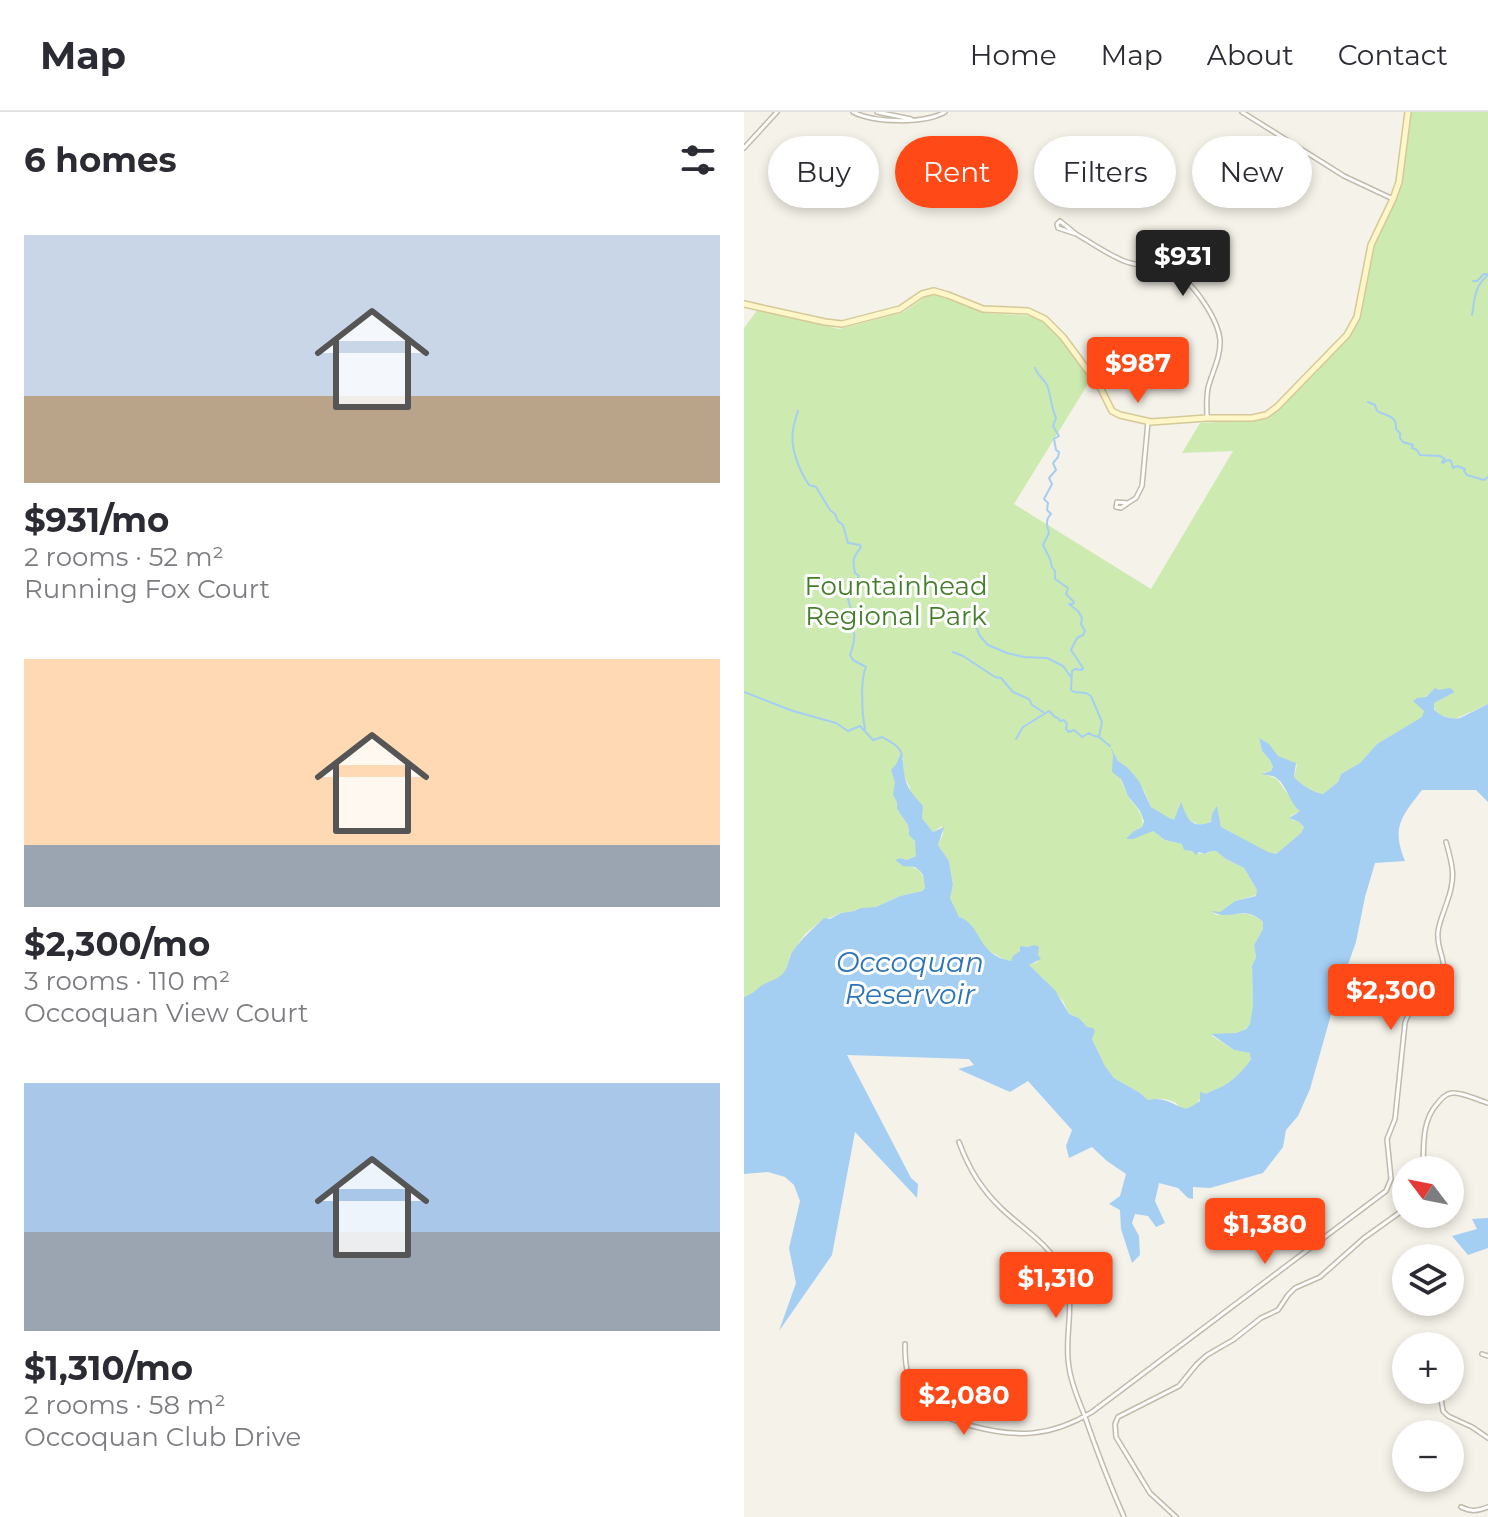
<!DOCTYPE html>
<html lang="en">
<head>
<meta charset="utf-8">
<style>
	:root { --surface:#fff; --page:#f2f2f3; --text:#2b2b33; --muted:#7c7c81; --line:#e1e1e2; --accent:#ff4916 }
	body { margin:0; font-family:Montserrat,sans-serif; background:var(--page); color:var(--text); height:100vh; display:flex; flex-direction:column; font-size:30px; white-space:nowrap }
	* { box-sizing:border-box; margin:0 }
	p { font-size:26px; color:var(--muted) }
	.icon { flex:none; width:44px; height:44px; fill:none; stroke:currentColor; stroke-width:2; stroke-linecap:round; stroke-linejoin:round }
	.map { position:relative; flex:1; overflow:hidden }
	.details { display:flex; flex-direction:column; background:var(--surface); width:744px }
	.details>* { flex:none }
	.hud { position:absolute; left:24px; top:24px; width:600px; height:72px; display:flex; gap:16px }
	.needle { width:52px; rotate:302deg }
	.controls { position:absolute; left:648px; top:1044px; display:grid; gap:16px }
	.controls a { display:grid; place-items:center; width:72px; height:72px; border-radius:50%; background:var(--surface); box-shadow:0 4px 12px #0003; font-size:40px }
	.price { position:absolute; translate:-50% -68px; padding:0 18px; border-radius:8px; background:var(--accent); color:#fff; font-size:26px; line-height:52px; filter:drop-shadow(0 2px 4px #0008) }
	.price::after { content:''; position:absolute; left:50%; top:48px; width:24px; height:18px; margin-left:-12px; background:inherit; clip-path:polygon(0 0,100% 0,50% 100%) }
	.price.on { background:#222; color:#fff }
	ul { padding:0; list-style:none }
	li { display:grid; align-content:center; gap:16px; height:424px; padding:0 24px }
	li span { display:grid; place-items:center; height:248px; border-radius:0px; color:#555 }
	li>.icon { margin-inline-start:auto }
	span .icon { width:144px; height:144px; fill:#fffc; stroke-width:1 }
	li b { font-size:34px }
	h2 { display:flex; justify-content:space-between; align-items:center; height:96px; padding:0 24px; font-size:34px }
	.tag { padding:0 28px; border-radius:36px; background:var(--surface); box-shadow:0 4px 12px #0003; font-size:28px; line-height:72px }
	.tag.on { background:var(--accent); color:#fff }
	header { display:flex; align-items:center; gap:48px; box-sizing:border-box; height:112px; padding:0 40px; background:var(--surface); border-bottom:2px solid var(--line) }
	header strong { font-size:38px }
	nav { display:flex; gap:44px; margin-inline-start:auto; font-size:28px }
	main { display:flex; flex:1; min-height:0 }
	.map>svg:first-child { display:block }
</style>
</head>
<body>
<header>
<strong>Map</strong>
<nav><a>Home</a><a>Map</a><a>About</a><a>Contact</a></nav>
</header>
<main>
<section class="details">
<h2>6 homes<svg class="icon" aria-label="filters" viewBox="0 0 24 24"><path d="M4 7h16M4 17h16"/><circle cx="9" cy="7" r="2"/><circle cx="15" cy="17" r="2"/></svg></h2>
<ul>
<li><span style="background:linear-gradient(#c9d6e8 65%,#b9a48a 0)"><svg class="icon" aria-label="home" viewBox="0 0 24 24"><path d="M3 11l9-7 9 7M6 9v11h12V9"/></svg></span><div><b>$931/mo</b><p>2 rooms · 52 m²</p><p>Running Fox Court</p></div></li>
<li><span style="background:linear-gradient(#ffd9b3 75%,#9aa5b1 0)"><svg class="icon" aria-label="home" viewBox="0 0 24 24"><path d="M3 11l9-7 9 7M6 9v11h12V9"/></svg></span><div><b>$2,300/mo</b><p>3 rooms · 110 m²</p><p>Occoquan View Court</p></div></li>
<li><span style="background:linear-gradient(#a9c7e8 60%,#9aa5b1 0)"><svg class="icon" aria-label="home" viewBox="0 0 24 24"><path d="M3 11l9-7 9 7M6 9v11h12V9"/></svg></span><div><b>$1,310/mo</b><p>2 rooms · 58 m²</p><p>Occoquan Club Drive</p></div></li>
</ul>
</section>
<div class="map">
<svg width="744" height="1405" viewBox="0 0 744 1405">
	<rect width="100%" height="100%" fill="#f5f2e9"/>
	<path fill="#cdeab1" d="M 667,0 L 744,0 L 744,592 L 711,607 L 695,603 L 689,594 L 690,591 L 709,581 C 694,576 683,579 675,593 L 680,599 L 679,605 L 633,632 L 616,651 L 597,662 L 594,670 L 579,682 C 570,681 556,672 550,665 L 553,653 C 548,649 541,649 535,645 C 526,639 524,632 515,627 L 518,639 L 526,648 L 529,655 L 527,659 L 518,661 L 533,667 L 556,699 L 546,704 L 548,708 L 555,710 L 560,715 L 557,721 L 532,742 L 524,741 L 477,715 L 474,700 C 473,701 466,710 465,711 C 457,716 446,710 441,703 C 439,699 438,695 436,691 L 433,706 L 430,708 L 425,707 L 407,695 L 401,680 L 383,655 L 374,649 L 370,642 C 373,656 376,668 382,680 C 388,693 401,700 398,715 L 390,719 L 386,724 L 409,719 L 421,728 L 438,732 L 450,741 L 463,742 L 467,739 L 472,739 L 482,747 L 500,756 L 513,778 L 513,783 L 491,789 L 476,800 L 469,800 L 472,803 C 490,803 505,797 519,810 L 519,817 L 510,833 L 512,845 L 508,854 L 509,893 L 506,912 C 496,924 483,922 468,922 L 468,924 L 490,938 L 507,941 L 507,947 C 499,959 488,970 475,976 C 471,978 466,979 462,982 L 459,982 C 456,989 446,1000 437,996 C 435,995 434,993 432,991 C 423,986 413,986 404,988 L 396,981 L 370,966 L 361,954 L 343,916 L 335,906 L 325,902 L 319,889 L 300,867 L 284,853 L 294,850 L 294,840 L 291,833 L 277,837 L 267,849 L 261,848 L 242,837 L 213,802 L 206,786 L 209,773 L 205,749 L 194,733 L 199,722 L 198,714 L 189,720 L 178,706 C 178,692 178,692 167,683 L 166,676 L 160,664 L 159,642 L 155,643 L 150,685 L 154,690 L 153,697 L 164,713 L 164,719 C 170,727 175,734 172,744 L 163,748 L 156,746 L 151,748 C 168,758 179,751 181,776 L 178,779 L 156,784 L 132,795 L 97,801 L 76,810 L 62,821 L 51,836 L 45,845 L 46,852 L 37,865 L 30,869 L 24,870 L 6,883 L 0,885 L 0,216 L 14,197 L 95,217 L 160,200 L 188,180 L 240,201 L 291,204 C 316,220 330,244 347,267 L 270,392 L 407,477 L 489,339 L 438,341 L 456,311 L 511,308 L 527,302 L 605,225 L 616,207 L 629,138 L 651,89 L 657,71 Z"/>
	<path fill="#a5cef3" d="M 691,576 L 695,578 L 706,576 L 710,579 L 709,581 L 690,591 L 690,597 C 695,604 707,608 716,606 L 744,592 L 744,690 L 732,678 L 678,678 C 658,704 647,715 661,749 L 631,751 L 621,785 L 612,830 L 590,892 L 566,977 L 554,1004 L 542,1018 L 539,1035 L 519,1061 L 466,1076 L 449,1075 L 449,1087 L 444,1086 L 434,1076 L 415,1071 L 411,1089 L 421,1111 L 412,1115 L 404,1104 L 391,1102 L 388,1111 L 395,1124 L 396,1143 L 388,1151 L 377,1117 L 376,1098 L 365,1092 L 376,1084 L 382,1062 L 363,1049 L 348,1035 L 325,1046 L 322,1034 L 328,1018 L 284,969 L 266,980 L 214,957 L 230,953 L 225,947 L 103,943 L 167,1066 L 174,1072 L 173,1086 L 111,1020 L 88,1143 L 35,1219 L 52,1171 L 45,1136 L 56,1089 L 50,1073 L 41,1065 L 24,1060 L 0,1062 L 0,885 C 10,882 14,875 22,871 C 31,867 37,866 42,857 C 46,851 44,845 49,839 C 58,826 69,817 80,806 L 86,807 L 97,801 L 110,799 L 117,796 L 132,795 L 156,784 L 178,779 L 181,776 L 179,763 L 176,759 L 171,755 L 159,754 L 151,748 L 156,746 L 163,748 L 172,744 L 171,729 L 165,723 L 164,713 L 153,697 L 153,690 L 149,683 L 151,670 L 147,658 L 153,651 L 156,642 C 160,647 159,652 160,660 C 161,675 170,684 179,694 L 178,706 L 189,720 L 200,715 L 194,733 L 205,749 L 209,773 L 206,786 L 215,805 C 238,812 232,843 267,849 L 269,844 L 276,839 L 276,834 L 283,835 L 291,833 L 295,835 L 294,843 L 297,847 L 285,853 L 311,878 L 325,902 L 335,906 L 343,915 L 349,916 L 351,919 L 348,927 L 361,954 L 370,966 L 396,981 L 404,988 C 424,983 436,999 444,996 C 448,995 452,991 456,989 L 456,980 L 462,982 C 466,979 471,978 475,976 C 488,970 499,959 507,947 L 506,941 L 490,938 L 467,922 L 492,921 L 502,917 L 506,912 L 509,893 L 508,854 L 512,845 L 510,833 L 519,817 L 519,810 C 499,791 487,811 467,799 L 476,800 L 491,789 L 512,784 L 513,778 L 500,756 L 482,747 L 472,739 L 467,739 L 461,742 L 455,740 L 452,743 L 448,739 L 440,738 L 438,732 L 421,728 L 409,719 L 389,727 L 382,727 L 390,719 L 398,715 L 400,709 L 396,699 L 384,684 L 377,667 L 368,660 L 369,642 L 366,634 L 374,649 L 383,655 L 395,669 L 407,695 L 425,706 L 430,708 L 437,690 C 443,705 446,718 467,710 L 468,702 L 473,694 L 477,715 L 524,740 L 532,742 L 557,721 L 560,715 L 555,710 L 545,706 L 556,699 C 545,691 543,672 531,665 C 529,664 519,662 517,662 L 527,659 L 529,655 L 526,648 L 518,639 L 515,626 L 525,632 L 534,644 L 552,651 L 550,665 C 556,672 570,681 579,682 L 594,670 L 597,662 L 616,651 L 633,632 L 678,605 L 680,599 L 669,589 L 673,586 L 682,585 Z
		M 744,1106 L 744,1136 L 724,1143 L 708,1124 L 733,1117 L 728,1107 Z"/>
	<g fill="none" stroke-linecap="round" stroke-linejoin="round">
		<path stroke="#a5cef3" stroke-width="2" d="M 729,169 L 733,169 L 740,162 L 744,162
			M 728,203 C 730,194 730,179 736,172 C 738,168 742,166 744,162
			M 291,256 C 294,264 300,267 303,273 C 307,283 307,295 312,306 L 309,314 L 315,324 L 310,327 L 312,338 L 315,340 L 314,345 L 309,351 L 312,358 L 305,366 L 308,372 L 300,387 L 304,391 L 303,398 L 307,402 C 301,408 303,414 305,421 L 299,433 L 306,447 L 308,455 L 311,459 L 311,467 L 324,476 L 322,482 L 330,490 L 329,492 L 325,492 L 334,499 L 338,506 L 337,512 L 341,519 L 339,523 L 333,526 L 327,538 L 339,556 L 338,558 L 331,557 L 328,559 L 327,578 L 330,580 L 342,581 L 347,584 L 358,610 L 355,625 L 366,634
			M 624,290 L 631,293 L 633,299 C 642,304 653,303 652,317 L 656,321 L 656,326 L 659,330 L 669,333 L 668,336 L 673,338 L 676,343 L 696,344 L 701,347 L 698,350 L 699,351 L 704,348 L 707,349 L 709,356 L 713,354 L 721,357 L 720,359 L 723,363 L 740,368 L 744,365
			M 54,299 C 52,305 50,311 49,318 C 46,336 55,358 65,373 L 72,375 L 86,398 L 91,402 L 94,409 L 99,413 L 104,431 L 116,433 L 117,435 C 109,446 108,447 111,461 L 115,464 L 104,487 L 108,501 L 107,506 L 104,508 C 114,518 110,532 106,543 L 109,548 L 122,555 C 116,567 118,603 121,617
			M 228,505 L 236,524 L 244,533 L 263,541 L 280,545 L 303,546 L 319,554 L 327,565
			M 209,540 L 219,544 L 251,565 L 257,566 L 269,580 L 285,587 L 288,593 L 299,600
			M 0,580 L 49,599 L 92,611 L 104,619 L 116,614 L 129,628 L 138,625 C 147,630 158,635 158,645
			M 272,627 L 279,615 L 305,599 L 311,605 L 314,606 L 316,609 L 320,608 L 323,612 L 322,617 L 325,620 L 330,618 L 338,625 L 345,621 L 350,624 L 355,625"/>
		<g stroke="#c1bbab" stroke-width="6">
			<path id="street" d="M 109,0 C 130,11 181,12 201,0
				M 133,0 L 167,7
				M 498,0 L 600,64 L 649,87
				M 0,36 L 33,0
				M 316,109 L 332,122 L 314,116 L 313,112 Z
				M 332,122 C 348,131 363,142 380,149 C 396,155 412,154 428,160 C 448,167 474,207 476,228 C 477,245 468,260 464,276 C 462,286 463,296 463,306
				M 373,390 L 384,391 L 377,396 L 372,395 Z
				M 384,391 L 392,386 L 398,374 L 404,310
				M 215,1030 C 225,1057 237,1077 258,1097 C 278,1116 305,1132 318,1158 C 334,1190 319,1222 325,1255 C 327,1271 334,1287 340,1302 C 352,1337 365,1371 380,1405
				M 679,1058 C 680,1035 677,1010 693,992 C 697,987 701,982 708,981 C 719,980 733,988 744,991
				M 161,1232 C 160,1284 180,1300 228,1314 C 273,1326 307,1325 348,1300 L 642,1079 L 647,1067 L 643,1027 L 651,1007 L 661,911 C 667,890 683,890 693,874 C 708,849 692,843 694,820 C 695,810 700,800 703,790 C 712,766 709,754 702,730
				M 738,1242 L 744,1244
				M 697,1287 L 699,1299 L 704,1304 L 728,1315 L 744,1326
				M 717,1395 C 727,1400 734,1399 744,1395
				M 432,1405 L 406,1381 L 372,1325 L 371,1312 L 374,1305 L 435,1274 L 453,1252 L 463,1243 L 489,1228 L 517,1206 L 534,1198 L 544,1183 L 551,1176 L 576,1165 L 620,1126 L 662,1096"/>
		</g>
		<g stroke="#d6c998" stroke-width="8">
			<path id="secondary" d="M 0,192 L 81,210 L 98,212 L 156,197 L 178,182 L 190,179 L 204,183 L 239,197 L 284,199 L 301,207 L 319,225 L 356,275 L 368,299 L 376,303 L 407,310 L 463,306 L 508,306 L 522,303 L 533,295 L 603,223 L 613,205 L 627,133 L 649,87 L 655,70 L 664,0"/>
		</g>
		<use href="#street" stroke="#fff" stroke-width="3"/>
		<use href="#secondary" stroke="#fff6c9" stroke-width="5"/>
	</g>
	<g text-anchor="middle" stroke-width="6" stroke-linejoin="round" paint-order="stroke">
		<g font-size="26" fill="#427e28" stroke="#fff">
			<text x="152" y="483">Fountainhead<tspan x="152" dy="30">Regional Park</tspan></text>
		</g>
		<g font-size="28" font-style="italic" fill="#2c74b9" stroke="#fff">
			<text x="166" y="860">Occoquan<tspan x="166" dy="32">Reservoir</tspan></text>
		</g>
	</g>
</svg>
<div class="controls">
<a><svg class="needle" viewBox="-14 -14 28 28"><path d="M0-13l5 13h-10z" fill="#e53935"/><path d="M0 13l5-13h-10z" fill="#7c7c81"/></svg></a>
<a><svg class="icon" aria-label="layers" viewBox="0 0 24 24"><path d="M12 4l9 5-9 5-9-5zM3 14l9 5 9-5"/></svg></a>
<a>+</a>
<a>−</a>
</div>
<b class="price on" style="left:439px;top:186px">$931</b>
<b class="price" style="left:394px;top:293px">$987</b>
<b class="price" style="left:647px;top:920px">$2,300</b>
<b class="price" style="left:521px;top:1154px">$1,380</b>
<b class="price" style="left:312px;top:1208px">$1,310</b>
<b class="price" style="left:220px;top:1325px">$2,080</b>
<div class="hud">
<a class="tag">Buy</a>
<a class="tag on">Rent</a>
<a class="tag">Filters</a>
<a class="tag">New</a>
</div>
</div>
</main>
</body>
</html>
